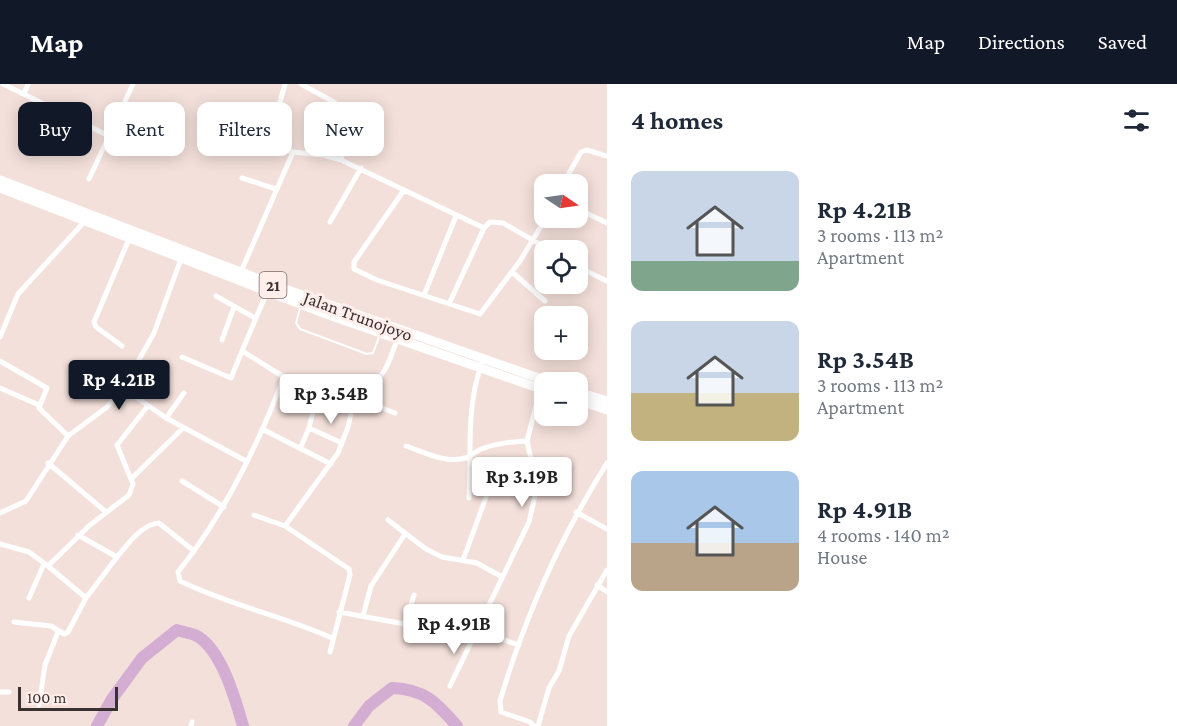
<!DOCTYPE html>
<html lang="en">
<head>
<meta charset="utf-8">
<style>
	:root { --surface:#fff; --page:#f6f6f7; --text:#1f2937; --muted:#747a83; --accent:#111827 }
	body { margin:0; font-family:"Crimson Pro",serif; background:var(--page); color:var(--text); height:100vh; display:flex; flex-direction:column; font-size:22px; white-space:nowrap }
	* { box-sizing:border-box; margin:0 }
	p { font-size:20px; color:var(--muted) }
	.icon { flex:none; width:33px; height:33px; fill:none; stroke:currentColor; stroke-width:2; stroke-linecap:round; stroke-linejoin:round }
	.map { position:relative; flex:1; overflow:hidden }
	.side { display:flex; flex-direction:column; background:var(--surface); width:570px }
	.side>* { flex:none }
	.guide { position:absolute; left:18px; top:18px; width:498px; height:54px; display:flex; gap:12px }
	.needle { width:39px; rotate:103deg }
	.buttons { position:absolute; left:534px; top:90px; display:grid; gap:12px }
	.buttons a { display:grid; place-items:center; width:54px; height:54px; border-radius:12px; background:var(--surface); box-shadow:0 3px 15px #0003; font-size:30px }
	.scale { position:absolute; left:18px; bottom:15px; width:100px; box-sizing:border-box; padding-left:6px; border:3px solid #3a3231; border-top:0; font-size:16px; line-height:21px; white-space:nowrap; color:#3a3231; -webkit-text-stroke:4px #ffeeea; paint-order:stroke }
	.price { position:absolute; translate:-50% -51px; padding:0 14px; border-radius:6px; background:#fff; color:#222; font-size:20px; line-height:39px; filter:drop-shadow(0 2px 3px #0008) }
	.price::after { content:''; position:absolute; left:50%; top:36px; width:18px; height:14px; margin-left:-9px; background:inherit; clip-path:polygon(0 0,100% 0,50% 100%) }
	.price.selected { background:var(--accent); color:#fff }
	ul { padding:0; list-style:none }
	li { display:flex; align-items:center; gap:18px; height:150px; padding:0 24px }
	li span { display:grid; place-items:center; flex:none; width:168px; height:120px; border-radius:12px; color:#555 }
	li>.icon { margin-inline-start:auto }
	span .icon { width:72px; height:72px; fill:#fffc; stroke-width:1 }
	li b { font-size:26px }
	h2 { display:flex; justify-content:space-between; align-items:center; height:72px; padding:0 24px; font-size:26px }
	.tag { padding:0 21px; border-radius:12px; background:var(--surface); box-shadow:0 3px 15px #0003; font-size:21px; line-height:54px }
	.tag.selected { background:var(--accent); color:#fff }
	header { display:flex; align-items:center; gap:36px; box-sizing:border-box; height:84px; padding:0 30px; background:var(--accent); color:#fff }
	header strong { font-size:28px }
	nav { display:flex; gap:33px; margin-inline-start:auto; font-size:21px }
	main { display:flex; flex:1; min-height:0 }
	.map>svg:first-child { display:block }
</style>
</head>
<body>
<header>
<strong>Map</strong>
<nav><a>Map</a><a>Directions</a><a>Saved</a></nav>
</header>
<main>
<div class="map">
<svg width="607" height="642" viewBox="0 0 607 642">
	<rect width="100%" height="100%" fill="#f4e0db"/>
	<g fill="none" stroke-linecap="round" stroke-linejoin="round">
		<path stroke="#d4aed2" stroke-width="12" d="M 97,642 L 112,615 L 142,574 L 177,546 C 182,548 190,549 195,551 C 221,563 236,617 243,642
			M 354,642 L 369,622 L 392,604 C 424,605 436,618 457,642"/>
		<path stroke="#fff" stroke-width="2" d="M 300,224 L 296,239 L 300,245 L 367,270 L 373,269 L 379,253"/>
		<path stroke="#fff" stroke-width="5" d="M 3,0 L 109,52
			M 285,0 L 270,55 L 276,63 L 293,68
			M 301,0 L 352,28 L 341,76
			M 24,10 L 28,0
			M 242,94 L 276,105
			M 89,95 L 133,0
			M 563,100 L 581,68 L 587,66 L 607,72
			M 404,106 L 354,178 L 354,185 L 377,196 L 480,230 L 520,177 L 546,134
			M 578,125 L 607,139
			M 330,138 L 361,84
			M 578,183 L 607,197
			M 512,188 L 545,217
			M 240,190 L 293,68 L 323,71 L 341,76 L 484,144
			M 267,208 L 242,267 L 284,293 L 357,304 C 386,297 387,282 397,256
			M 424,211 L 456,132
			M 216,212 L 255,234
			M 449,220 L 484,144 L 490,138 L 503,139 L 550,166
			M 0,253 L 18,210 L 85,137
			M 222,256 L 234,223
			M 122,262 L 96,243 L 94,238 L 129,155
			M 182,273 L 231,294 L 242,267
			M 0,277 L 47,304 L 39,324 L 68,352
			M 0,304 L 39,321
			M 123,304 L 166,334 L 246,377
			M 354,319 L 377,322 L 395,329
			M 166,334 L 184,309
			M 309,344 L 342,359
			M 262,345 L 331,380
			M 406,362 C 424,368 446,380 465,374 C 471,373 476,367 481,365 C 497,359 511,358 527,357
			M 300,365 L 309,344 L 320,299
			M 48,379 L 106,428
			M 131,395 L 183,344
			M 182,397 L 224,423
			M 469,414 C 472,365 465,324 483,276
			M 576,428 L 607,445
			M 0,429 L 26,417 L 68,352 L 107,323 L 123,304 L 154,249 L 181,175
			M 254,431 L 285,442 L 349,485 L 350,491 L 330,568
			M 388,436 L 426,465 L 442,473 L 477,479 L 502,493
			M 285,442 L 338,369 L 348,343 L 357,304
			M 0,460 L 29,468 L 48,482 L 90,441 L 129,411 L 133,400 L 117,361 L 147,323
			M 194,467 C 232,414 261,353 284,293
			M 117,473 C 128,460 142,440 159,439 L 194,467 L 178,488 L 180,497 C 229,521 283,532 332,554
			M 463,476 L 489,405
			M 48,482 L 86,514
			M 597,501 L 607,508
			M 29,514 L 44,480
			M 339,528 L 465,551 L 483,549 L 519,561
			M 363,532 L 371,502 L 405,450
			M 14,538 L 51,542 L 64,550 L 68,548 L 86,514 L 117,473 L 78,451
			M 405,540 L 414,511
			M 450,602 L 529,438 L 537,403 L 527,357 L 541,303
			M 0,608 L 9,608
			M 39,621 L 45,581 L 58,548
			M 191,642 L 192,638
			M 534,642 L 530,638 L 501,628 L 500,617 C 525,532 560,454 607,379
			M 538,642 L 549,604 L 559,587 L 569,552 L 607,486"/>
		<path stroke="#fff" stroke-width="9" d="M 0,96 L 285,205 L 550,298
			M 0,104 L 326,230 L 544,306
			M 578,308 L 607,317
			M 578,316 L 607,326"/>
	</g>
	<g text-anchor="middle" stroke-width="6" stroke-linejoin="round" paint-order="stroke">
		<rect fill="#ffeeea" stroke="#756a68" stroke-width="1.5" x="259.5" y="188" width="27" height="26" rx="4.5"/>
		<g font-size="16" font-weight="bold" fill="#3a3231">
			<text x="273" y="207">21</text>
		</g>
		<g font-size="18" fill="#3a3231" stroke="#ffeeea">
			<text transform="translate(358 232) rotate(20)" y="6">Jalan Trunojoyo</text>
		</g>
	</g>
</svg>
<div class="buttons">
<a><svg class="needle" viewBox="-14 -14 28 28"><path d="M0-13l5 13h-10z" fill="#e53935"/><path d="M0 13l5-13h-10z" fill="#747a83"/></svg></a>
<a><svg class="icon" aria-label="locate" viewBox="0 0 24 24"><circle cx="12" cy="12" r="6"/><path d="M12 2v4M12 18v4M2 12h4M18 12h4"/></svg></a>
<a>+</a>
<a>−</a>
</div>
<div class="scale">100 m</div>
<b class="price selected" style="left:119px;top:327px">Rp 4.21B</b>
<b class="price" style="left:331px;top:341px">Rp 3.54B</b>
<b class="price" style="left:522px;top:424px">Rp 3.19B</b>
<b class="price" style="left:454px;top:571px">Rp 4.91B</b>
<div class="guide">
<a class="tag selected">Buy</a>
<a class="tag">Rent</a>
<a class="tag">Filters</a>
<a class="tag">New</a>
</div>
</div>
<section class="side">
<h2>4 homes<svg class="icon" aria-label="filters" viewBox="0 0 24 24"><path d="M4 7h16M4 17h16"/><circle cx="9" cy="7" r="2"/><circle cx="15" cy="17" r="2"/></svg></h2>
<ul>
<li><span style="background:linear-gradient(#c9d6e8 75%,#7fa58c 0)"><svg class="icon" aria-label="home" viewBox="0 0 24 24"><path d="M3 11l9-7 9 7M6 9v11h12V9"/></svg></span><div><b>Rp 4.21B</b><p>3 rooms · 113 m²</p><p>Apartment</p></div></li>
<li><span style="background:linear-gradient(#c9d6e8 60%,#c2b280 0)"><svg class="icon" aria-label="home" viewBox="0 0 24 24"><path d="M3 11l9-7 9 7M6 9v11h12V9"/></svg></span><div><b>Rp 3.54B</b><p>3 rooms · 113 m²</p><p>Apartment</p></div></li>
<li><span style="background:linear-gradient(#a9c7e8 60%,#b9a48a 0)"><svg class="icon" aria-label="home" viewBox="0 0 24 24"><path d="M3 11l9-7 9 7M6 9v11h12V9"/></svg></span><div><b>Rp 4.91B</b><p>4 rooms · 140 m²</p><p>House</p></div></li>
</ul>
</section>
</main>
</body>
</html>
